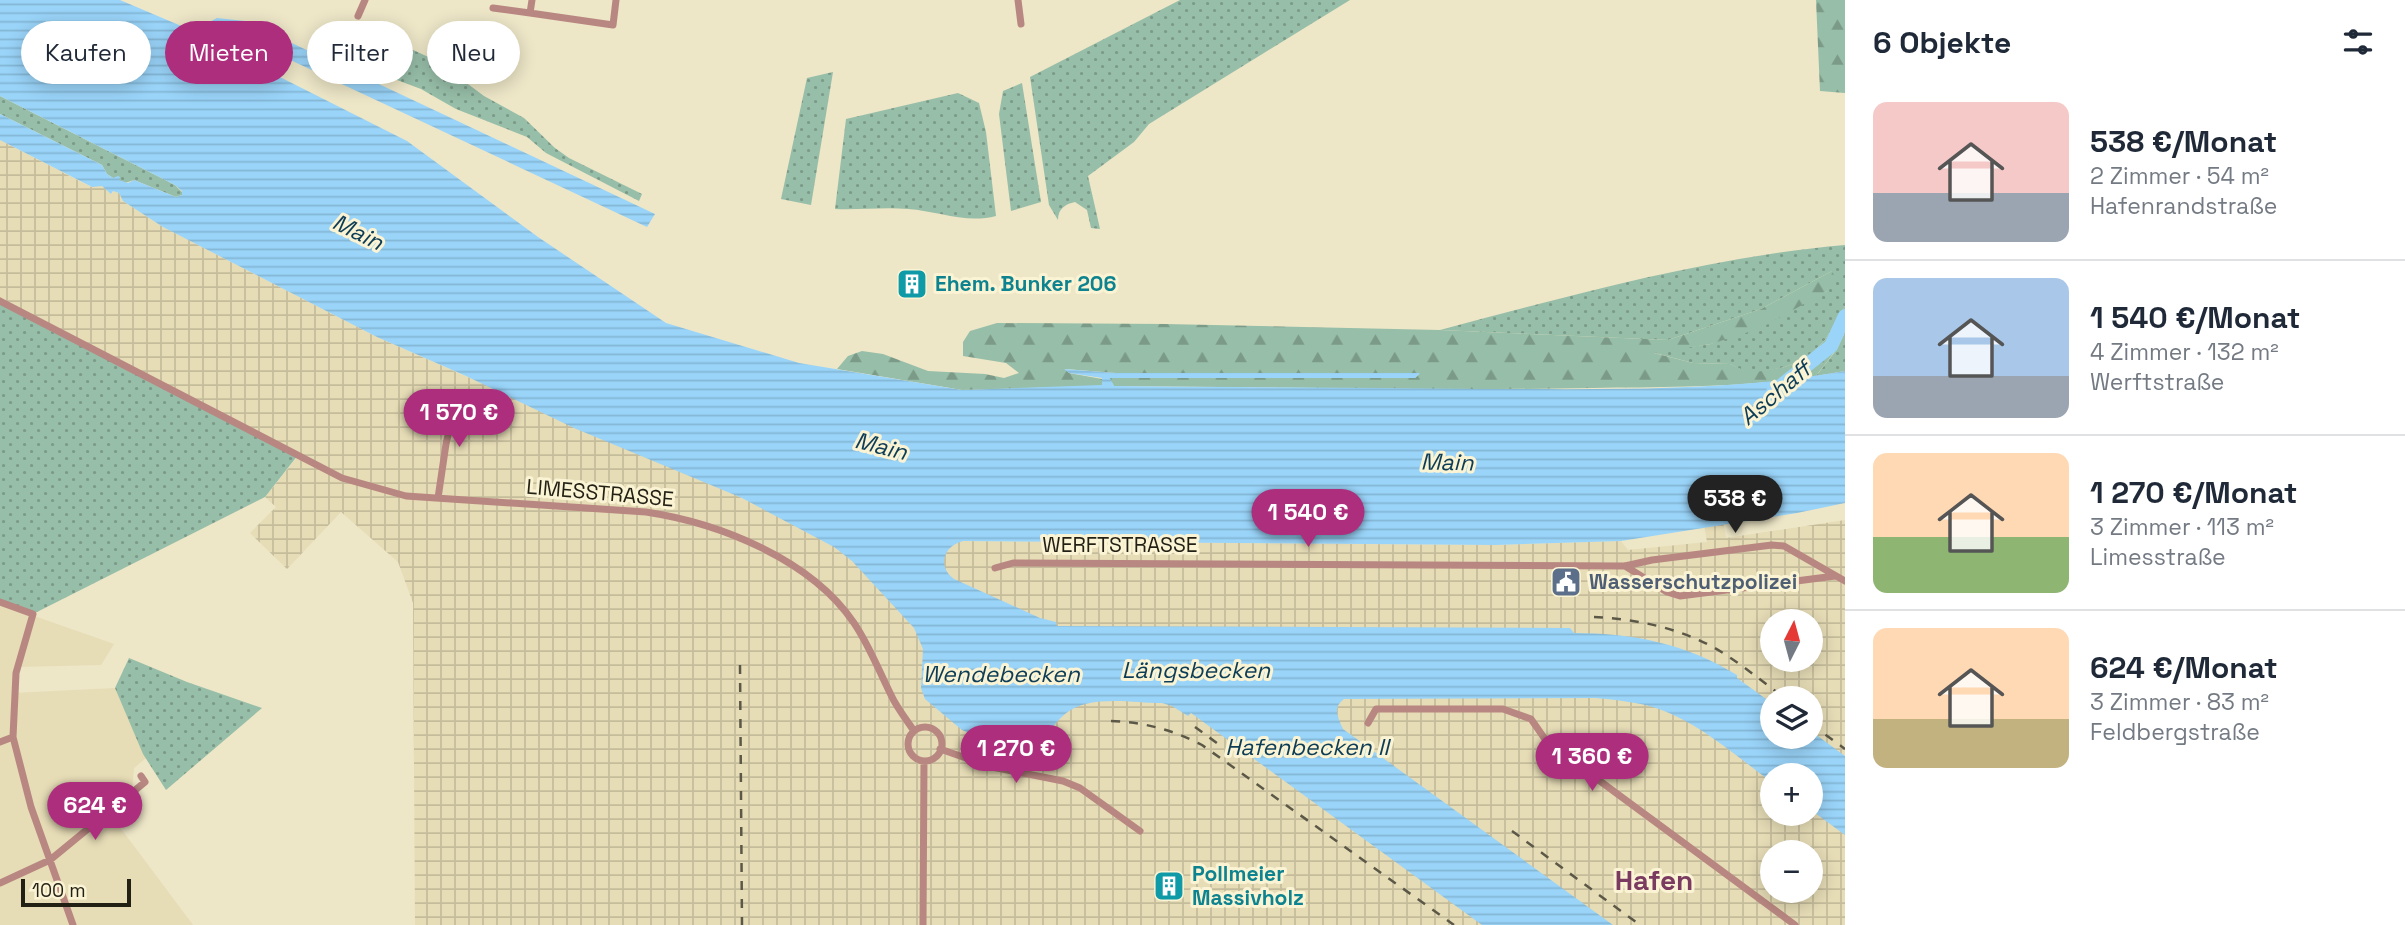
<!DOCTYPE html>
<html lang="de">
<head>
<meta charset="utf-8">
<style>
	:root { --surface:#fff; --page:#f2f2f3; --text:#1f2937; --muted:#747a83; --line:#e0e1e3; --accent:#ac2e7d }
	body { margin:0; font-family:"Space Grotesk",sans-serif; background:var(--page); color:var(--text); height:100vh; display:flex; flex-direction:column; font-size:26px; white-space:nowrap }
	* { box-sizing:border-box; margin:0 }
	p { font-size:23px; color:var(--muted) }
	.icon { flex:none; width:38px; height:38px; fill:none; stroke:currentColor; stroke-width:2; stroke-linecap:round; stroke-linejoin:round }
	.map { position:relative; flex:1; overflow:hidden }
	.drawer { display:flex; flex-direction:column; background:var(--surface); width:560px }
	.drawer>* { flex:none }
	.banner { position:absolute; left:21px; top:21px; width:665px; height:63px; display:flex; gap:14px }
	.needle { width:46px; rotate:6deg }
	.fabs { position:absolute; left:1760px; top:609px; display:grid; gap:14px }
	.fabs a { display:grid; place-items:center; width:63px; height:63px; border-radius:50%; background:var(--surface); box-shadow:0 4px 18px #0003; font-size:35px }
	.scale { position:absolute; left:21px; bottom:18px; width:110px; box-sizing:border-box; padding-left:7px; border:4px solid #221f14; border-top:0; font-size:19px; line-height:24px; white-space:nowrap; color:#221f14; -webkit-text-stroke:5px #faf3d4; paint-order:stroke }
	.price { position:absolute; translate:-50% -60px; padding:0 16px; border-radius:24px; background:var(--accent); color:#fff; font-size:23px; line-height:46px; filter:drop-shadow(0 2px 4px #0008) }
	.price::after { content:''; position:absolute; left:50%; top:42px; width:21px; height:16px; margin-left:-10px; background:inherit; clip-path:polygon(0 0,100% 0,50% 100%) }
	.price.current { background:#222; color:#fff }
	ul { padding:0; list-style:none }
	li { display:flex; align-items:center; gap:21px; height:175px; padding:0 28px }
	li+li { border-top:2px solid var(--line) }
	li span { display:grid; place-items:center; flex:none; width:196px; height:140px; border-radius:14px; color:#555 }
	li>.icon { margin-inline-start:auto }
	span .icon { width:84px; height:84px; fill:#fffc; stroke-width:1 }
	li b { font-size:30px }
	h2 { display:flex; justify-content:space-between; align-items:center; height:84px; padding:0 28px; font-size:30px }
	.pill { padding:0 24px; border-radius:32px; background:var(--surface); box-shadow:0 4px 18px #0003; font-size:24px; line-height:63px }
	.pill.current { background:var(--accent); color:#fff }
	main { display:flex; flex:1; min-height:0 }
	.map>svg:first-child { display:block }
</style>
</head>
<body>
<main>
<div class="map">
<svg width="1845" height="925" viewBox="0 0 1845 925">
	<defs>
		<pattern id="industrial-grid" width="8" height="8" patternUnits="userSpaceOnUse" patternTransform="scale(1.75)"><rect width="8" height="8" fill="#e6dcb6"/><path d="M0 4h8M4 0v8" fill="none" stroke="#c5bc9c"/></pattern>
		<pattern id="grass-dots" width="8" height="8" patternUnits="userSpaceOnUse" patternTransform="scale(1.75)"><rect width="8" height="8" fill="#97bea8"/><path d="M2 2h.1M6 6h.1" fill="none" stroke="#7b9a88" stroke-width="1.8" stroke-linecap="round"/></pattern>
		<pattern id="forest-firs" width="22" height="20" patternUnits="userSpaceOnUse" patternTransform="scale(1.75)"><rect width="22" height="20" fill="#97bea8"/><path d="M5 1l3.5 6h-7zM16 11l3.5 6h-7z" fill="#7b9a88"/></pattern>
		<pattern id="water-rules" width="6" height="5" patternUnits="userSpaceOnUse" patternTransform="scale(1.75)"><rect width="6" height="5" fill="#9ad4f9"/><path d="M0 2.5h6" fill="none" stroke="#84b6d5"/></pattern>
	</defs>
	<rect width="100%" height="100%" fill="#ede6c7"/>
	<path fill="#e6dcb6" d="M 0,604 L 114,644 L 101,665 L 16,667 L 14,693 L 115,688 L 146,758 L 134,768 L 132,790 L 107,810 L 193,925 L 0,925 Z"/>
	<path fill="url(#industrial-grid)" fill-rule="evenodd" d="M 0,140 L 91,187 L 102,186 L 112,194 L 113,191 L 119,193 L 123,201 L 163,227 L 377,337 L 742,498 L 800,527 L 954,543 L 962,541 L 1495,545 L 1621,541 L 1628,550 L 1707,542 L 1703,519 L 1722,517 L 1726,538 L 1845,520 L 1845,925 L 415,925 L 413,603 L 398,562 L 341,512 L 287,569 L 250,533 L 276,507 L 265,497 L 298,456 L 0,301 ZM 1773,621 L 1811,621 L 1811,660 L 1773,660 ZM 1773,698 L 1811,698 L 1811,737 L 1773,737 ZM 1773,775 L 1811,775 L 1811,814 L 1773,814 ZM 1773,852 L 1811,852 L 1811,891 L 1773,891 Z"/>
	<path fill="url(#grass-dots)" d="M 1180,0 L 1350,0 L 1149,124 L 1134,142 L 1088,176 L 1100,229 L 1091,228 L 1087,210 L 1075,202 C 1065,204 1058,209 1058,220 L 1049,205 L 1030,77 Z
		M 372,31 L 437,61 L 484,96 L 524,118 L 555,148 L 569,158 L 642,194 L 639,201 L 546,153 L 527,137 L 456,109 L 421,89 L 373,71 L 355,54 L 354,49 L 362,47 L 368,34 Z
		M 833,72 L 811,205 L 781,199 L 807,78 Z
		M 1022,83 L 1041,202 L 1011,211 L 999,114 L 1003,91 Z
		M 958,93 L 979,103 L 986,132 L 996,216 C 966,224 938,211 908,209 C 884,207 859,210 835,209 L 846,119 Z
		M 0,96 L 175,185 L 182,192 L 182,195 L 176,197 L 134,180 L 125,183 L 113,178 L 107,174 L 102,165 L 0,114 Z
		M 1845,245 L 1845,306 L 1825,340 L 1807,358 L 1785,367 L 1750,374 L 1730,364 L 1693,363 L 1651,352 L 1711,344 L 1827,291 L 1832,271 L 1761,309 L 1668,340 L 1440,330 C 1573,295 1708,257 1845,245 Z
		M 0,301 L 298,455 L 265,497 L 33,614 L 0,602 Z
		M 1845,332 L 1845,371 L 1816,376 L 1837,349 Z
		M 129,658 L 187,682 L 262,708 L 166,790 L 143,754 L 115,688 Z"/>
	<path fill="url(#forest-firs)" d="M 1816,0 L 1845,0 L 1845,93 L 1820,91 Z
		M 1832,271 L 1835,277 L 1827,291 L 1761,328 L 1711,344 L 1654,353 L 1693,363 L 1730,364 L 1750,373 L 1785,367 L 1807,358 L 1825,340 L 1845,306 C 1845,343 1838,347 1816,376 C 1742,388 1667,387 1593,388 C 1433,391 1273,387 1114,386 L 1109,378 L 1415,378 L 1419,374 L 1116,373 L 1065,369 L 1069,373 L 1102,379 L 1103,386 L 962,390 L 837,369 L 848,356 L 862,351 L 883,354 L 928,371 L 985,374 L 1004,378 L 1019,373 L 1006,363 L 963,356 L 963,342 L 970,331 L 997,323 L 1165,324 L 1440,330 L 1668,340 L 1761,309 Z"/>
	<path fill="url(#water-rules)" d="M 0,0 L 120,0 L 193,31 L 217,18 L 245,21 L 655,214 L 647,227 L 237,35 L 224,49 L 407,141 L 538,237 L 666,323 L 799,363 L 962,390 L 1102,385 L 1102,378 L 1069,373 L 1064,369 L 1116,373 L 1420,373 L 1415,378 L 1110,378 L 1114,386 C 1238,387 1361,388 1485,389 C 1605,389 1727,392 1845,371 L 1845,503 L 1797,513 L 1621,541 L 1495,545 L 963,541 C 943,546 937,567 954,579 L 1040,618 L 1056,622 L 1057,626 L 1570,628 L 1574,633 C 1634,633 1686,644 1737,675 L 1737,678 L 1773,704 L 1773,737 L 1811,737 L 1811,731 L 1845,756 L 1845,835 L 1811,810 L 1811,775 L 1773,775 L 1773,783 C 1737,757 1701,724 1659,709 C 1638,702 1617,700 1595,698 L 1344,699 C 1332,708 1338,717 1343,729 L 1613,925 L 1482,925 L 1191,713 L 1188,716 L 1172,706 L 1162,703 C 1132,703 1089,694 1065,714 C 1053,724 1044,740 1035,753 L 1025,755 L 1003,748 L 962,730 L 925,699 L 921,688 L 923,649 L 914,628 L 852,561 L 834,547 L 742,498 L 574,428 L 466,376 L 377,337 L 163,227 L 123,201 L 119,193 L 113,191 L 111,194 L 102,186 L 92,187 L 0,140 L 0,114 L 102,165 L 107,174 L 113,178 L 118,176 L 120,177 L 119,180 L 128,183 L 134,180 L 176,197 L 182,195 L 182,191 L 175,185 L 0,96 Z"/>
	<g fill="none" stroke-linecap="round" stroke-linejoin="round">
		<path stroke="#9ad4f9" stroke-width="14" d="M 1773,392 L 1831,346 L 1845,316"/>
		<path stroke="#b98781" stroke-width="7" d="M 1018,0 L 1021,24
			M 493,8 L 530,13 L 532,0
			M 530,13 L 613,25 L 616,0
			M 358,16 L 365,0
			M 0,301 L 342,478 L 406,496 L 646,512 C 719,523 811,559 854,623 C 869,645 879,671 891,695 C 897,708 906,719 914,731
			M 438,498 L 446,444 L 457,396
			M 1625,566 L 1667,592 L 1680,596 L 1835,576
			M 995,568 L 1013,563 L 1625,566 L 1652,560 L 1772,545 L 1784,546 L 1845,581
			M 0,602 L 33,614 L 16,673 L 13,737 L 31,807 L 73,925
			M 1368,723 L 1376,709 L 1503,709 L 1531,719 L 1547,742 L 1795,925
			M908 744a17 17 0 1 1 34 0a17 17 0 1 1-34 0Z
			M 0,742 L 13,737
			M 940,749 L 992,767 L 1063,781 L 1080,788 L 1140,831
			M 0,883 L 50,860 L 145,782 L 141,776
			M 923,925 L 924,761"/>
		<path stroke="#5c5847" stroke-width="2.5" stroke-dasharray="9 9" stroke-linecap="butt" d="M 1594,617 C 1638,619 1685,629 1723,653 C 1745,667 1764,683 1785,698
			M 740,665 L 742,925
			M 1111,721 C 1144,722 1173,730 1202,745 L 1454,925
			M 1811,724 L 1845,749
			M 1195,727 L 1221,746
			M 1512,831 L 1640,925"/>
	</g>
	<defs>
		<g id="building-square" transform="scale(1.575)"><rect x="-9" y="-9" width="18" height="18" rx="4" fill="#0f9aa8" stroke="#faf3d4"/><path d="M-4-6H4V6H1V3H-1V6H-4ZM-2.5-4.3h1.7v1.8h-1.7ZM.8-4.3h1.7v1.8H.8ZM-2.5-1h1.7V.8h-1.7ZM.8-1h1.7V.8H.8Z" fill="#fff"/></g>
		<g id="civic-square" transform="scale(1.575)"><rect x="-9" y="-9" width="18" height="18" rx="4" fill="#5c6f8a" stroke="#faf3d4"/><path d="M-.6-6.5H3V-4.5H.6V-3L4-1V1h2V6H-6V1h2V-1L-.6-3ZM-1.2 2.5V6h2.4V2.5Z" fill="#fff"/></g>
	</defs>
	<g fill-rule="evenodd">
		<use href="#building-square" x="912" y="284"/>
		<use href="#civic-square" x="1566" y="582"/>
		<use href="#building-square" x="1169" y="886"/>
	</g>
	<g text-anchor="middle" stroke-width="6" stroke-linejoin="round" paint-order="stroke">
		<g font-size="21" font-weight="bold" fill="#0d838f" stroke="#faf3d4" text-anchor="start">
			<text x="935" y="291">Ehem. Bunker 206</text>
			<text x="1192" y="881">Pollmeier<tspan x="1192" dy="24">Massivholz</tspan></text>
		</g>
		<g font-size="21" fill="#221f14" stroke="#faf3d4">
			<text transform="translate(600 493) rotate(5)" y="7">LIMESSTRASSE</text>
			<text x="1120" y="552">WERFTSTRASSE</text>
		</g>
		<g font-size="21" font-weight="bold" fill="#4e5e75" stroke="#faf3d4" text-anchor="start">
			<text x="1589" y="589">Wasserschutzpolizei</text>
		</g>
		<g font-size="23" font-style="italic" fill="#0d3d56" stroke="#faf3d4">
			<text transform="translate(358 232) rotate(26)" y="8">Main</text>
			<text transform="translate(1775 393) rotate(-40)" y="8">Aschaff</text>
			<text transform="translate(881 446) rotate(14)" y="8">Main</text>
			<text transform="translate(1447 462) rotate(1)" y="8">Main</text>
			<text x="1196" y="678">Längsbecken</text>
			<text x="1001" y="682">Wendebecken</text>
			<text x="1307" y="755">Hafenbecken II</text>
		</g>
		<g font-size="28" font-weight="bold" fill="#7b3b60" stroke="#faf3d4">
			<text x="1654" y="890">Hafen</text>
		</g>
	</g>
</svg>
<div class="fabs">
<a><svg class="needle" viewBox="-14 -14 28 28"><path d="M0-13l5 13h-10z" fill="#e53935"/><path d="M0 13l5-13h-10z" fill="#747a83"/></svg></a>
<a><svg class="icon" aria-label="layers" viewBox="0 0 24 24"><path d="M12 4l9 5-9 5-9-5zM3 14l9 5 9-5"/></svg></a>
<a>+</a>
<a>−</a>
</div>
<div class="scale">100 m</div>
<b class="price" style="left:459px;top:449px">1 570 €</b>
<b class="price current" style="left:1735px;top:535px">538 €</b>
<b class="price" style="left:1308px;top:549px">1 540 €</b>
<b class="price" style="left:1016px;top:785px">1 270 €</b>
<b class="price" style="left:1592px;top:793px">1 360 €</b>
<b class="price" style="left:95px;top:842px">624 €</b>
<div class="banner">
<a class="pill">Kaufen</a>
<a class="pill current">Mieten</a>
<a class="pill">Filter</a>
<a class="pill">Neu</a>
</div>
</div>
<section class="drawer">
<h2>6 Objekte<svg class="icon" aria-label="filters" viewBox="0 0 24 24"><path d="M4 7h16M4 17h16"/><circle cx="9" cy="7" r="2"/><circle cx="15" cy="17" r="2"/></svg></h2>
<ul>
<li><span style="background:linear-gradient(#f6c9c9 65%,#9aa5b1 0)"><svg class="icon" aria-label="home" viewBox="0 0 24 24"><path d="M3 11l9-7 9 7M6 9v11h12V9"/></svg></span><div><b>538 €/Monat</b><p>2 Zimmer · 54 m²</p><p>Hafenrandstraße</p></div></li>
<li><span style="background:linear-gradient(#a9c7e8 70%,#9aa5b1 0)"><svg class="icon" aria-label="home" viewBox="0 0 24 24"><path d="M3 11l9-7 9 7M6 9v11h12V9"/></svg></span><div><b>1 540 €/Monat</b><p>4 Zimmer · 132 m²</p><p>Werftstraße</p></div></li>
<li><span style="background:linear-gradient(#ffd9b3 60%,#8fb573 0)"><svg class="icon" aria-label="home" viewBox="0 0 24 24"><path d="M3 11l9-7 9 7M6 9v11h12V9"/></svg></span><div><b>1 270 €/Monat</b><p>3 Zimmer · 113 m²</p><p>Limesstraße</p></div></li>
<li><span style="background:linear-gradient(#ffd9b3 65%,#c2b280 0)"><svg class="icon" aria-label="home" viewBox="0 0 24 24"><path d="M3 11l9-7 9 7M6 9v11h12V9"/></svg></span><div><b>624 €/Monat</b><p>3 Zimmer · 83 m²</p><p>Feldbergstraße</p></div></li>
</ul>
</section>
</main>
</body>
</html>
